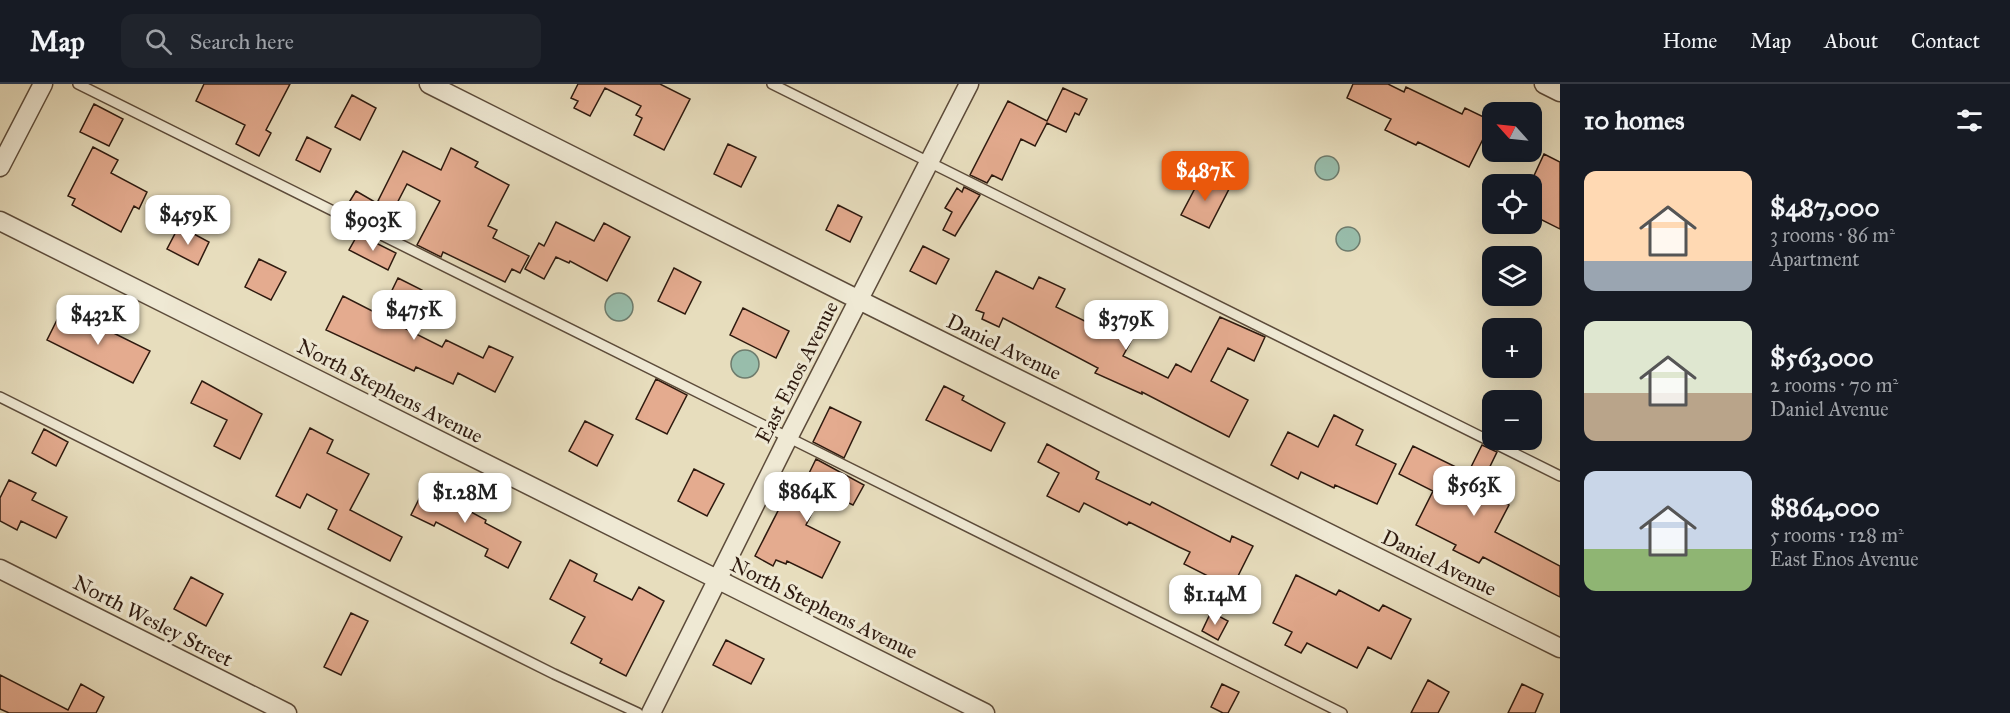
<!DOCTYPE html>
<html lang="en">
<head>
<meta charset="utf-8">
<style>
	:root { --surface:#171b24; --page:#20242c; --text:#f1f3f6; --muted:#9ea1a6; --line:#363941; --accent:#ea580c }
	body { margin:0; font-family:"IM FELL Great Primer",serif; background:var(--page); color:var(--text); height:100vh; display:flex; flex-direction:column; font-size:22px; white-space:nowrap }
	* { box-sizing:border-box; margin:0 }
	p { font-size:20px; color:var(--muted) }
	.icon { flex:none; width:33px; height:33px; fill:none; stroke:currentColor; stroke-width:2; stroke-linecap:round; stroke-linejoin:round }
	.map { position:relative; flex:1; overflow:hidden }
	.drawer { display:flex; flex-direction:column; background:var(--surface); width:450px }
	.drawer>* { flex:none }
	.needle { width:39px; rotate:297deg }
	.fabs { position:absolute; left:1482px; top:18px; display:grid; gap:12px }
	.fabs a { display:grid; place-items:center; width:60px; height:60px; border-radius:12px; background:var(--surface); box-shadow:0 6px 24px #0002; font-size:30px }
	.price { position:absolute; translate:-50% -51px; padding:0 14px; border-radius:12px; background:#fff; color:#222; font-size:20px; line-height:39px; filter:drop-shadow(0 2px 3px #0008) }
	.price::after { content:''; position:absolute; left:50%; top:36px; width:18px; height:14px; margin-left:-9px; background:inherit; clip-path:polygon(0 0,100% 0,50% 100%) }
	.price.on { background:var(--accent); color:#fff }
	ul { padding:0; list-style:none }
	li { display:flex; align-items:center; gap:18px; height:150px; padding:0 24px }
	li span { display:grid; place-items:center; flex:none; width:168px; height:120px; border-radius:12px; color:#555 }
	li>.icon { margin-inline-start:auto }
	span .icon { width:72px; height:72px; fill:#fffc; stroke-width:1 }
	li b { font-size:26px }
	h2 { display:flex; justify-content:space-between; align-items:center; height:72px; padding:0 24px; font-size:26px }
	header { display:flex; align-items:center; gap:36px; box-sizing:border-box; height:84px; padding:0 30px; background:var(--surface); border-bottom:2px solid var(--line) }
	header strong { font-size:28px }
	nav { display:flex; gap:33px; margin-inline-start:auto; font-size:21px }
	.search { width:420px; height:54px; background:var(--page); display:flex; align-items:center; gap:15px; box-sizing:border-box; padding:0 21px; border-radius:12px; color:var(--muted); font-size:22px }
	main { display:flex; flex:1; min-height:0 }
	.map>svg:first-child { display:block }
</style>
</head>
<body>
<header>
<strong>Map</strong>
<div class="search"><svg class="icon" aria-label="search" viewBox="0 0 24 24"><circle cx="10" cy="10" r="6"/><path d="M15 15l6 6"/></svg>Search here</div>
<nav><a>Home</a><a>Map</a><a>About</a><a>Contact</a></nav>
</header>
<main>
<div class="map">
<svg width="1560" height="629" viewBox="0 0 1560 629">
	<rect width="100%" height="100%" fill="#e7ddbd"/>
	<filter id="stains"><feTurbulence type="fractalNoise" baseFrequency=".00333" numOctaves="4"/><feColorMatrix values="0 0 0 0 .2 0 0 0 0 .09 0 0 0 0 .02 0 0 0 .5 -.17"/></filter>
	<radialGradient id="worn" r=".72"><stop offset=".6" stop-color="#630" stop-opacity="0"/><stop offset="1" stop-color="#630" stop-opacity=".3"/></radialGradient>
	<path fill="#98bdab" stroke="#6e7c6d" stroke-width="1.5" d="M1315 84a12 12 0 1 1 24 0a12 12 0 1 1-24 0Z
		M1336 155a12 12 0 1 1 24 0a12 12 0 1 1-24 0Z
		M605 223a14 14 0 1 1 28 0a14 14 0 1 1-28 0Z
		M731 280a14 14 0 1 1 28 0a14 14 0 1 1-28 0Z"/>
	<path fill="#e4ab8f" stroke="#2e1a0f" stroke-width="1.5" d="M 204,0 L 290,0 L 266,46 L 271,49 L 259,72 L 236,60 L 245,41 L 196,17 Z
		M 578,0 L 660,0 L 690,15 L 664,66 L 634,51 L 642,34 L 636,31 L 641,22 L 605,4 L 590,32 L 574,24 L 578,17 L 571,14 Z
		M 1353,0 L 1388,0 L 1404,8 L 1406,3 L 1462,30 L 1465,24 L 1492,37 L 1469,83 L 1418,58 L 1416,61 L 1385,46 L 1391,35 L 1347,14 Z
		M 1063,4 L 1087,15 L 1079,31 L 1075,29 L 1066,48 L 1047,39 L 1035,62 L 1021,55 L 1002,96 L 992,91 L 987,99 L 970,91 L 1008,17 L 1047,37 Z
		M 352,11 L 376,24 L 360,56 L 335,43 Z
		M 94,20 L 123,35 L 109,62 L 80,48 Z
		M 307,53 L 331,65 L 320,88 L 296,76 Z
		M 728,60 L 756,73 L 741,103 L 714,90 Z
		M 93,63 L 118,76 L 111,89 L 147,108 L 139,125 L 134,122 L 121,148 L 72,121 L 75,115 L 68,112 Z
		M 451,64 L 478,78 L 475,83 L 509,101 L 488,142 L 497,146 L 493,154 L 529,172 L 520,189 L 512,185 L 505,198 L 443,168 L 441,173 L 417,161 L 440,117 L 407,100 L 394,125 L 378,117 L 403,67 L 441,86 Z
		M 1544,70 L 1560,78 L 1560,145 L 1532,131 L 1532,96 Z
		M 1202,91 L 1229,105 L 1209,144 L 1181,131 Z
		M 964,103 L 980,111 L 955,152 L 943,146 L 952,128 L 945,124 L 957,104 L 962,108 Z
		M 356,107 L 375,118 L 365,135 L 345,125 Z
		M 838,121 L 862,133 L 850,158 L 826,146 Z
		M 556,138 L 594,157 L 604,139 L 630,153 L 607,197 L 570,177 L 569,179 L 556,173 L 544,195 L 525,185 L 539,159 L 544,162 Z
		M 179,142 L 209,158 L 198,181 L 167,165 Z
		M 358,150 L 396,169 L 388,186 L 349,166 Z
		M 923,162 L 949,175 L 936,200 L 910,187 Z
		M 259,175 L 286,188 L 271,216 L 245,203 Z
		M 674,184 L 701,198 L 685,230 L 658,217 Z
		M 996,187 L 1033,205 L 1039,193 L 1065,205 L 1056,223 L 1105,247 L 1110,237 L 1135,250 L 1123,272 L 1168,294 L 1176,280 L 1191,288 L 1220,233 L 1265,253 L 1254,277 L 1228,264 L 1211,297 L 1248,316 L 1229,353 L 1142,308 L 1142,310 L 1095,289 L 1098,284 L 1003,234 L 999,243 L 982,235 L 984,229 L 976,226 Z
		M 398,194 L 422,206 L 404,244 L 442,263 L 446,256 L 483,274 L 489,262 L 513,273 L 495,308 L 458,289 L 453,300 L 416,283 L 414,287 L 326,246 L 343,212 L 380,231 Z
		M 63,224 L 150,267 L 133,299 L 47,256 Z
		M 743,224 L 789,247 L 776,274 L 730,251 Z
		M 656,295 L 687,311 L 667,350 L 636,335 Z
		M 202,297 L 262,330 L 240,375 L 214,362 L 227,336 L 191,319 Z
		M 944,302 L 964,312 L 962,316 L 1005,339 L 991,367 L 926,336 Z
		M 830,323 L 861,338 L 844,374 L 813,358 Z
		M 1334,331 L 1363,346 L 1356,361 L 1396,380 L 1377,420 L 1335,401 L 1334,404 L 1301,388 L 1298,395 L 1271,381 L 1288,348 L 1318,363 Z
		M 585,337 L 613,351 L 597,382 L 569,367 Z
		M 310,344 L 333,356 L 327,369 L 369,390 L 350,426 L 402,453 L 390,477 L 328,445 L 337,426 L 307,410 L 300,424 L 276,412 Z
		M 44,345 L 68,358 L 56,382 L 32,369 Z
		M 1047,360 L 1099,388 L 1096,395 L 1150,421 L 1152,418 L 1230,458 L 1232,452 L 1253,462 L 1229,510 L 1209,500 L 1212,494 L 1184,480 L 1190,468 L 1179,463 L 1129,438 L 1127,441 L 1084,419 L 1079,428 L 1047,412 L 1059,389 L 1038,378 Z
		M 1482,361 L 1497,368 L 1479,405 L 1509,421 L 1495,448 L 1560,482 L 1560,513 L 1483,473 L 1479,479 L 1453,466 L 1456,461 L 1416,441 L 1433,407 L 1399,390 L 1413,362 L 1468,389 Z
		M 816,375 L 864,401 L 853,421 L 830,410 L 828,414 L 821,411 L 806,441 L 840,458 L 822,494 L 787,477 L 786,480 L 776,476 L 773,482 L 755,472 L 783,417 L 793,422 Z
		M 694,385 L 724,400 L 707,432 L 678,417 Z
		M 9,396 L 36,409 L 32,416 L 67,433 L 56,454 L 21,437 L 17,446 L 0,437 L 0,414 Z
		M 428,397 L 451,408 L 447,415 L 486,436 L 485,439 L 521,458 L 508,484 L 485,472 L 488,465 L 436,438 L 434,442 L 411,431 Z
		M 570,476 L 597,490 L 594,497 L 632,516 L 639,503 L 664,517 L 626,592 L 600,579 L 602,575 L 571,559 L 585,533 L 550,515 Z
		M 1296,491 L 1336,511 L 1339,506 L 1379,527 L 1383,521 L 1411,535 L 1391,575 L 1368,563 L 1357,584 L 1307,559 L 1301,569 L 1285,561 L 1292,548 L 1273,539 Z
		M 191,493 L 223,510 L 206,542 L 174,525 Z
		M 1211,528 L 1228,537 L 1218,556 L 1202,547 Z
		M 351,529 L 368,537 L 341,591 L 324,583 Z
		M 726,556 L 764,575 L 751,600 L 713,581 Z
		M 0,591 L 68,626 L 81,600 L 104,613 L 96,629 L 9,629 L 0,625 Z
		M 1428,596 L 1449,608 L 1438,629 L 1411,629 Z
		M 1222,600 L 1239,608 L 1228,629 L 1223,629 L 1211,623 Z
		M 1522,600 L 1543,610 L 1535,629 L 1508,629 Z"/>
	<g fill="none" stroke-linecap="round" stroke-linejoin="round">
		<g stroke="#5c4b3a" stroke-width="12">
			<path id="service" d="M 78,0 L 1342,629
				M 772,0 L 1560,392
				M 0,313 L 554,590 L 638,629"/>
		</g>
		<g stroke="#5c4b3a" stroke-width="21">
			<path id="minor" d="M 429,0 L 859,216 L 1560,564
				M 1544,0 L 1560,8
				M 0,83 L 43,0
				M 0,137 L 985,629
				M 0,485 L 287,629
				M 651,629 L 788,354 L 969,0"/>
		</g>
		<use href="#service" stroke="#efe9d4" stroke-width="9"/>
		<use href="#minor" stroke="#efe9d4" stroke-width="18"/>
	</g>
	<g text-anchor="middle" stroke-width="6" stroke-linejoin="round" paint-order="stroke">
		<g font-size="21" fill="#2e1a0f" stroke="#efe9d4">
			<text transform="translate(1004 263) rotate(26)" y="7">Daniel Avenue</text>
			<text transform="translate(797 288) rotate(-63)" y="7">East Enos Avenue</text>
			<text transform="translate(390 307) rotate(27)" y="7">North Stephens Avenue</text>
			<text transform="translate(1439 479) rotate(26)" y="7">Daniel Avenue</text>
			<text transform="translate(824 524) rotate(26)" y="7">North Stephens Avenue</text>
			<text transform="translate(153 537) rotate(27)" y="7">North Wesley Street</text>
		</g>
	</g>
	<rect width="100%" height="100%" filter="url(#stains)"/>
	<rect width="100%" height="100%" fill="url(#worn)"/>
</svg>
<div class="fabs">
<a><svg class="needle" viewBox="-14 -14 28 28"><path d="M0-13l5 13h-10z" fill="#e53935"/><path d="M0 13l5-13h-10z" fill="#9ea1a6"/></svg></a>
<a><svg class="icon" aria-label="locate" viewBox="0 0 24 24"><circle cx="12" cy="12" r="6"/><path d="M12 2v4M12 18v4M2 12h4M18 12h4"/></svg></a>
<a><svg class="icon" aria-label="layers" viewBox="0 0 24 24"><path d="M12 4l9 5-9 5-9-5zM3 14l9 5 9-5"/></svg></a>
<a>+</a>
<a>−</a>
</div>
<b class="price on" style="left:1205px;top:118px">$487K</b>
<b class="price" style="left:188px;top:162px">$459K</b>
<b class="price" style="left:373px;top:168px">$903K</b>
<b class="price" style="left:414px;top:257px">$475K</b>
<b class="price" style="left:98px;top:262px">$432K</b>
<b class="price" style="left:1126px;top:267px">$379K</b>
<b class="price" style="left:1474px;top:433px">$563K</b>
<b class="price" style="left:807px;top:439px">$864K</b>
<b class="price" style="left:465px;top:440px">$1.28M</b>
<b class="price" style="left:1215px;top:542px">$1.14M</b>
</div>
<section class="drawer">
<h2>10 homes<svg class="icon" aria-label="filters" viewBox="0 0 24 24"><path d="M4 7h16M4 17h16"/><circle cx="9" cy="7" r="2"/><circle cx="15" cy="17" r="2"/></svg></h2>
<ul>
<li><span style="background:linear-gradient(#ffd9b3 75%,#9aa5b1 0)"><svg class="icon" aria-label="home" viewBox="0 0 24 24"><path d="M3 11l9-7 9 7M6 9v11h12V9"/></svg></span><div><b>$487,000</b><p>3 rooms · 86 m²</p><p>Apartment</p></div></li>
<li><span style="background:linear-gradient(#dfe7d0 60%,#b9a48a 0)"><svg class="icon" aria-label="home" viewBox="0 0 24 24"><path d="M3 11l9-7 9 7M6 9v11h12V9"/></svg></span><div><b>$563,000</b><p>2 rooms · 70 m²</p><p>Daniel Avenue</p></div></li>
<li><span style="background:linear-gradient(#c9d6e8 65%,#8fb573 0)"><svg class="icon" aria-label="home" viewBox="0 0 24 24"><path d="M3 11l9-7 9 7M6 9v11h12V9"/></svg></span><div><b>$864,000</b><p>5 rooms · 128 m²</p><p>East Enos Avenue</p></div></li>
</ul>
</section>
</main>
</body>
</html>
